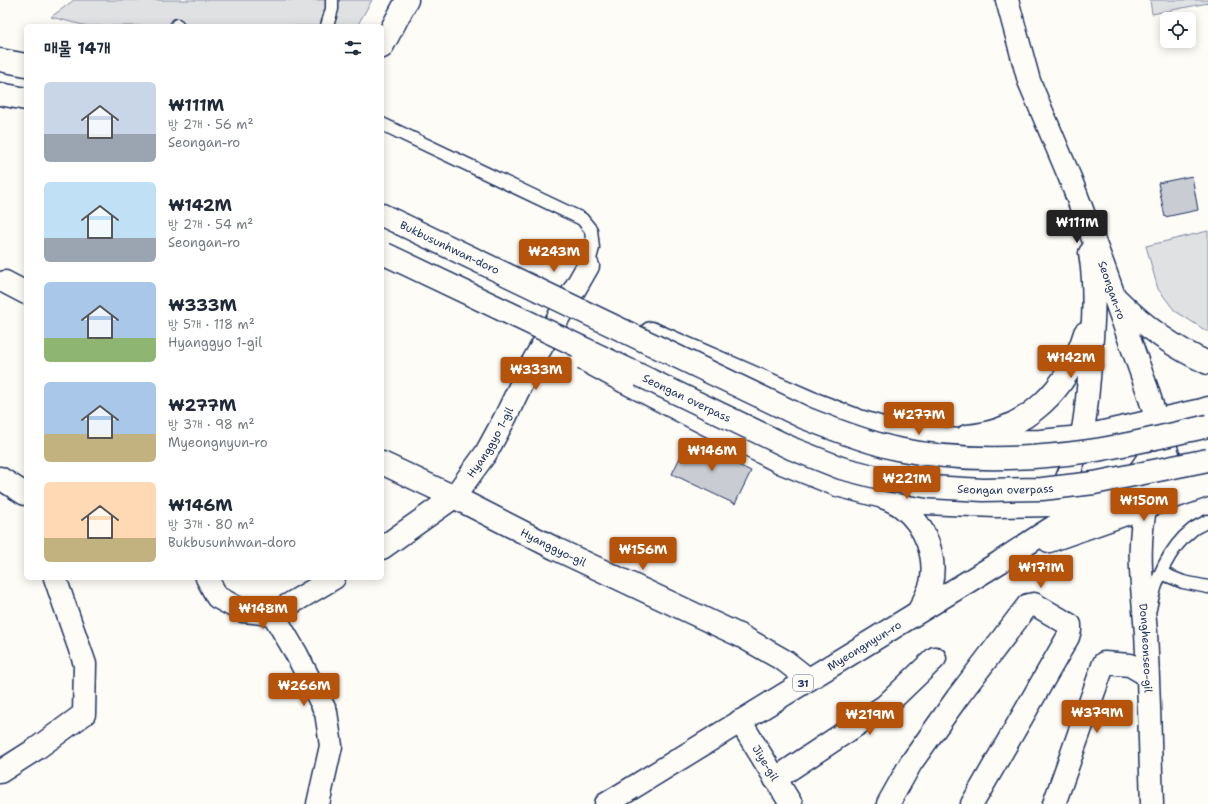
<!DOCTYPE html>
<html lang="ko">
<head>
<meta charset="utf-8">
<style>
	:root { --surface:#fff; --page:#f2f2f3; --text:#1f2937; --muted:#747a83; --accent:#b45309 }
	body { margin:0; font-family:"Shantell Sans","Poor Story",sans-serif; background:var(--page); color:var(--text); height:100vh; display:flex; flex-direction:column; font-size:15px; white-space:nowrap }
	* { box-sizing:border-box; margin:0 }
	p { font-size:13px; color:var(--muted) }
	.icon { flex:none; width:22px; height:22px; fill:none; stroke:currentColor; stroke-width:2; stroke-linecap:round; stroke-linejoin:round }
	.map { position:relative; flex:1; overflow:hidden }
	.panel { position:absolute; left:24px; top:24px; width:360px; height:556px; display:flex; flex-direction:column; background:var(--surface); border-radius:6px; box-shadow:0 2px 10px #0003 }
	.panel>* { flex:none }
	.controls { position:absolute; left:1160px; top:12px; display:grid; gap:8px }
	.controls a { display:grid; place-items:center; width:36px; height:36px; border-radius:6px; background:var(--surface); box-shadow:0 2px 10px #0003; font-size:20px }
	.price { position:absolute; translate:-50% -34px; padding:0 9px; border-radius:4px; background:var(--accent); color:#fff; font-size:13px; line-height:26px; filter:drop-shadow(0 1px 2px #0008) }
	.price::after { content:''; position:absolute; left:50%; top:24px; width:12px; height:9px; margin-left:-6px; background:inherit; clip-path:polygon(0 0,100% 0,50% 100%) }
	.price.selected { background:#222; color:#fff }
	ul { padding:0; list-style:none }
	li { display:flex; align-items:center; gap:12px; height:100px; padding:0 20px }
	li span { display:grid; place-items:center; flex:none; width:112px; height:80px; border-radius:6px; color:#555 }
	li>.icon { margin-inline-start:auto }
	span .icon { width:48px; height:48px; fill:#fffc; stroke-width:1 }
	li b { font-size:17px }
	h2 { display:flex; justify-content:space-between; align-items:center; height:48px; padding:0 20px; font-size:17px }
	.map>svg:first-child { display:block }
</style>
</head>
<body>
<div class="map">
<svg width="1208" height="804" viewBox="0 0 1208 804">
	<rect width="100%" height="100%" fill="#fdfcf7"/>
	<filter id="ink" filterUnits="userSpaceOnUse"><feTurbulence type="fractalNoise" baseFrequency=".025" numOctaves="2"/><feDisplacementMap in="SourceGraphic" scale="8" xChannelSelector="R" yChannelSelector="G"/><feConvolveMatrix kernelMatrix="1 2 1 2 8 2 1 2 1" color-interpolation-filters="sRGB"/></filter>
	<g filter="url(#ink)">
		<path fill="#e0e1e3" stroke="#7e88a0" d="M 74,0 L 372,0 L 357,26 L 87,26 L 51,17 Z
			M 1150,0 L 1208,0 L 1208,3 L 1152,14 Z
			M 1208,231 L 1208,332 L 1175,311 L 1158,289 L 1146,246 Z"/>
		<path fill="#c9ccd3" stroke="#1b2f5e" d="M 1192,176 L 1198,210 L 1165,217 L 1158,183 Z
			M 688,441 L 751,471 L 735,504 L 672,474 Z"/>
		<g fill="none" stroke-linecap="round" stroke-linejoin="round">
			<g stroke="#1b2f5e" stroke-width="15">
				<path id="service" d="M 177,25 L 178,26
					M 327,26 L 332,9 L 332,0
					M 382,124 L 582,219 L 591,230 L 593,248 L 588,266
					M 1161,573 L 1183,582 L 1208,587
					M 1150,609 C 1155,580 1169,548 1192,530 C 1197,526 1203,524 1208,521"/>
			</g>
			<g stroke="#1b2f5e" stroke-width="25">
				<g id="minor">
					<path d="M 5,282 L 26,293"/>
					<path id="s1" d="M 382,463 L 454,497 L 556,549 L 741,636 L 785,661 L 808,679"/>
					<path d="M 0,478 L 25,494"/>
					<path id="s2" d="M 1149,493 C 1135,541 1142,584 1146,633 C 1149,690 1150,747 1152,804"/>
					<path id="s3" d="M 382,548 L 454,497 L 486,453 L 505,418 L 527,372 L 588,266"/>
					<path d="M 207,578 L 217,597 L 243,611 L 273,614 L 334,578"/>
					<path d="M 273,614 L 296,653 L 326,712 L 331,746 L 318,804"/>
					<path id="s4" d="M 740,721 L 791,804"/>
					<path d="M 0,772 L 36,749 L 84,714 L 85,664 L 55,578"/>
					<path d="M 775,779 L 885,706 L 935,658"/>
					<path d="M 888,804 L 911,763 L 957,698 L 1028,605 L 1034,604 L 1070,625 L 1070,630 L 1068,637 L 972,804"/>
					<path d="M 1054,804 L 1104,663 L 1130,665 L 1147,675"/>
				</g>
			</g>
			<g stroke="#1b2f5e" stroke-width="25">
				<g id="tertiary">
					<path id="s5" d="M 1007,0 L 1029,81 L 1070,178 L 1103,265 L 1147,389 L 1162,437"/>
					<path d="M 382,47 L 407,0"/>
					<path d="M 1118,300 C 1145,327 1172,347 1208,363"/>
					<path d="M 967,436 C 1027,431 1068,389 1085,333"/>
					<path d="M 1163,438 L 1169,458 L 1179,469 L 1195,478 L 1208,480"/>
					<path d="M 1057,501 C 1067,480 1075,460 1081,438 C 1086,419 1087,398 1089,378 C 1092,337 1097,294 1090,253"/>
				</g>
			</g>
			<g stroke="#1b2f5e" stroke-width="25">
				<path id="secondary" d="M 0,60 L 26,65
					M 0,94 L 26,99
					M 382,215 L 401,224
					M 651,333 L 812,403 L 859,421 L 899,433 L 935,438 L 984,442 L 1040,441 L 1081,437 L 1197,411
					M 625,382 L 782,463 L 837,485 L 883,497 L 925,503 L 996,506 L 1055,505 L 1104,501 L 1183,488"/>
			</g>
			<g stroke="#1b2f5e" stroke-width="25">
				<g id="primary">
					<path d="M 883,497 C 890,500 897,503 902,507 C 925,525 937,556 931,584 C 928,594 923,603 918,612"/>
					<path d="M 1049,541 L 1208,485"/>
					<path id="s6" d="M 606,804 L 1000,562 C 1024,546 1047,530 1072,516 C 1082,511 1093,507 1103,502 C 1115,495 1126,485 1136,475 C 1146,464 1153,449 1163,438 C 1175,424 1190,413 1208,408"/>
				</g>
			</g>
			<use href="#service" stroke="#fdfcf7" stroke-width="12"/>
			<use href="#minor" stroke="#fdfcf7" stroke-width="22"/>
			<use href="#tertiary" stroke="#fdfcf7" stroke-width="22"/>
			<use href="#secondary" stroke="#fdfcf7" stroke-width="22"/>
			<use href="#primary" stroke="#fdfcf7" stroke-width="22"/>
			<g stroke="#1b2f5e" stroke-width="25" stroke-linecap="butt">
				<g id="secondary-bridge">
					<path id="s7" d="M 401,224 L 805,418 C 835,430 866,442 897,449 C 960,462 1026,460 1090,451 C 1129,445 1169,435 1208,426"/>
					<path d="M 583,359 L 625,382"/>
					<path id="s8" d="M 631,371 L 793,449 L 841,468 L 888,480 L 930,487 L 983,490 L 1042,489 L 1094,483 L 1208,460"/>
				</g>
			</g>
			<g stroke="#1b2f5e" stroke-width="25" stroke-linecap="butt">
				<path id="primary-bridge" d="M 385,254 L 631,371"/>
			</g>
			<use href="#secondary-bridge" stroke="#fdfcf7" stroke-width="22"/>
			<use href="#primary-bridge" stroke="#fdfcf7" stroke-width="22"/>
		</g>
	</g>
	<g text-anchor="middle" stroke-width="3" stroke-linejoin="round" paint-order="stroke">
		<rect fill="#fdfcf7" stroke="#5f6c8c" stroke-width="1" x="793" y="675" width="20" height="16" rx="3"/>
		<g font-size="10" font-weight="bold" fill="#1b2f5e">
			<text x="803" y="687">31</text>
		</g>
		<g font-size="11" fill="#1b2f5e" stroke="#fdfcf7">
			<text dy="4" stroke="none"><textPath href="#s7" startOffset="54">Bukbusunhwan-doro</textPath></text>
			<text dy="4" stroke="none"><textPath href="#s5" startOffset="309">Seongan-ro</textPath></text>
			<text dy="4" stroke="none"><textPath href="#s8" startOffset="62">Seongan overpass</textPath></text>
			<text dy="4" stroke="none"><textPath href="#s3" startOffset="154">Hyanggyo 1-gil</textPath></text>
			<text dy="4" stroke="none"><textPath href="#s8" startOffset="398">Seongan overpass</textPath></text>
			<text dy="4" stroke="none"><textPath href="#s1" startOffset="191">Hyanggyo-gil</textPath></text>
			<text dy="4" stroke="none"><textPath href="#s6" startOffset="303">Myeongnyun-ro</textPath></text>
			<text dy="4" stroke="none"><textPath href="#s2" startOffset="156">Dongheonseo-gil</textPath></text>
			<text dy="4" stroke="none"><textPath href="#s4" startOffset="49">Jiye-gil</textPath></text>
		</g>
	</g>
</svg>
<div class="controls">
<a><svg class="icon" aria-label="locate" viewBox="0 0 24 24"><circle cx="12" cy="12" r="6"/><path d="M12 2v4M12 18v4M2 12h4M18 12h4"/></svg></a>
</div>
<b class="price selected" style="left:1077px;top:244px">₩111M</b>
<b class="price" style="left:554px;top:273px">₩243M</b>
<b class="price" style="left:1071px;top:379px">₩142M</b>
<b class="price" style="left:536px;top:391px">₩333M</b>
<b class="price" style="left:919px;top:436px">₩277M</b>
<b class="price" style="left:712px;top:472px">₩146M</b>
<b class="price" style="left:907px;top:500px">₩221M</b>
<b class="price" style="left:1144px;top:522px">₩150M</b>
<b class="price" style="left:643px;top:571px">₩156M</b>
<b class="price" style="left:1041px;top:589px">₩171M</b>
<b class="price" style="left:263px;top:630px">₩148M</b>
<b class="price" style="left:304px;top:707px">₩266M</b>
<b class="price" style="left:1097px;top:734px">₩379M</b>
<b class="price" style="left:870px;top:736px">₩219M</b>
<section class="panel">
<h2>매물 14개<svg class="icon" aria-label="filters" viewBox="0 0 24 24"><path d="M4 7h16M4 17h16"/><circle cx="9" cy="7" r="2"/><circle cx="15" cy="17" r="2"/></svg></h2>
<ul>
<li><span style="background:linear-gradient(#c9d6e8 65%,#9aa5b1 0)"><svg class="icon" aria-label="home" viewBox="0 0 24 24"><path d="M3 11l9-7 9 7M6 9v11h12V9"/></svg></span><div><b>₩111M</b><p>방 2개 · 56 m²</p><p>Seongan-ro</p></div></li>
<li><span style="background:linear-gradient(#bfe0f5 70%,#9aa5b1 0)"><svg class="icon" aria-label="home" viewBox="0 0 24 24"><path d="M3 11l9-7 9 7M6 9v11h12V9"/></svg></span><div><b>₩142M</b><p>방 2개 · 54 m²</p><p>Seongan-ro</p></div></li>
<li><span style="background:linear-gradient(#a9c7e8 70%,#8fb573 0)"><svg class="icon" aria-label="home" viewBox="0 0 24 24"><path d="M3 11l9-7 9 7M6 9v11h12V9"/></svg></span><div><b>₩333M</b><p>방 5개 · 118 m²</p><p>Hyanggyo 1-gil</p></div></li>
<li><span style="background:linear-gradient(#a9c7e8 65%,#c2b280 0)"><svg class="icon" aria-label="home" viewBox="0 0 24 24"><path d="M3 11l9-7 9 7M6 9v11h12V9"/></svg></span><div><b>₩277M</b><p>방 3개 · 98 m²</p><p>Myeongnyun-ro</p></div></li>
<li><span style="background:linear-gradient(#ffd9b3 70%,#c2b280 0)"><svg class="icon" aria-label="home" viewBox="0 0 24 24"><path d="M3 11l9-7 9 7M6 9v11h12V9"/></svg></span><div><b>₩146M</b><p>방 3개 · 80 m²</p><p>Bukbusunhwan-doro</p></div></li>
</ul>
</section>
</div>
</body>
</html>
